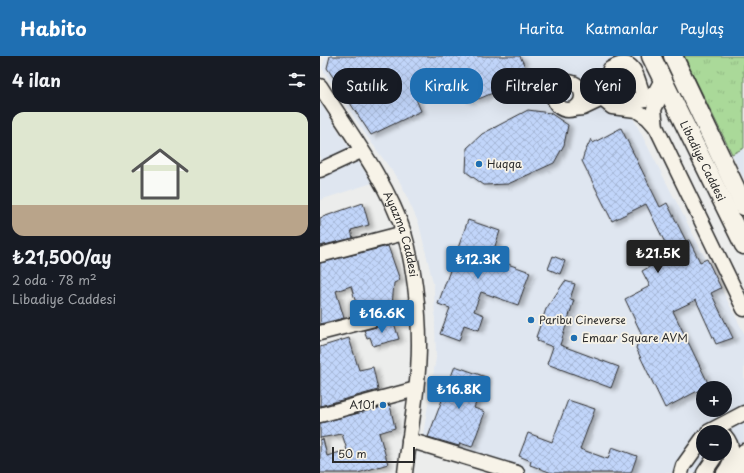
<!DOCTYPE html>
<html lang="tr">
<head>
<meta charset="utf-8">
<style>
	:root { --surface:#171b24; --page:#242831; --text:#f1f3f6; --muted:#9ea1a6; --accent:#1f6fb2 }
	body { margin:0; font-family:"Playpen Sans",sans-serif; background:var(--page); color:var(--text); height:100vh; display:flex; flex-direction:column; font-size:15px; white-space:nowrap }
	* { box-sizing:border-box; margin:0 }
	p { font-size:13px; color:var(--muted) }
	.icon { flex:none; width:22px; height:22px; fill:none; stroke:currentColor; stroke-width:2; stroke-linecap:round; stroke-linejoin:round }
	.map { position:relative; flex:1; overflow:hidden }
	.side { display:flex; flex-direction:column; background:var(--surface); width:320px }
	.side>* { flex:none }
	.banner { position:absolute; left:12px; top:12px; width:352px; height:36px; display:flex; gap:8px }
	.fabs { position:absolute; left:376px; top:325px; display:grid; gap:8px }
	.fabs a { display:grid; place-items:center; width:36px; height:36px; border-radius:50%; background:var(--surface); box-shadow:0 4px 16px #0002; font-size:20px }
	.scale { position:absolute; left:12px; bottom:10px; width:83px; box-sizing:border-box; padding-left:4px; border:2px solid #2b2b2b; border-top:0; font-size:11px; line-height:14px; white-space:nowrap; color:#2b2b2b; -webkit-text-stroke:3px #f7f3e8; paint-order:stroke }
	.price { position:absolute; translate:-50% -34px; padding:0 9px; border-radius:4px; background:var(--accent); color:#fff; font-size:13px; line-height:26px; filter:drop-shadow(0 1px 2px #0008) }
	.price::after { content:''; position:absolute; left:50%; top:24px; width:12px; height:9px; margin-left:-6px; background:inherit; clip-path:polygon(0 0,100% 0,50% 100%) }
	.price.selected { background:#222; color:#fff }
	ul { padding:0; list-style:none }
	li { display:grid; align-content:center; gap:8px; height:212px; padding:0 12px }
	li span { display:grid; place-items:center; height:124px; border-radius:12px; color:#555 }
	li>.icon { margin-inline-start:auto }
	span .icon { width:72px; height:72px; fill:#fffc; stroke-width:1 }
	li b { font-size:17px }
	h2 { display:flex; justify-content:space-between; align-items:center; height:48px; padding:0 12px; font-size:17px }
	.chip { padding:0 14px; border-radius:16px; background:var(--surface); box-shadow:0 4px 16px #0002; font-size:14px; line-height:36px }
	.chip.selected { background:var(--accent); color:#fff }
	header { display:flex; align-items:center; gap:24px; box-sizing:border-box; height:56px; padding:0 20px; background:var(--accent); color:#fff }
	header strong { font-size:19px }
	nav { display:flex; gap:22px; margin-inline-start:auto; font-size:14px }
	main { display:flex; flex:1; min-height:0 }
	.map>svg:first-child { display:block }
</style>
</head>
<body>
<header>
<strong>Habito</strong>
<nav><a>Harita</a><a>Katmanlar</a><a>Paylaş</a></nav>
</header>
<main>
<section class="side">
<h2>4 ilan<svg class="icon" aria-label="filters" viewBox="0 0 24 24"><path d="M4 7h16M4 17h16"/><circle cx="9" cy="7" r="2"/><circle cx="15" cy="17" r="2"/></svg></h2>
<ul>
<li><span style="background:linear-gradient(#dfe7d0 75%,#b9a48a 0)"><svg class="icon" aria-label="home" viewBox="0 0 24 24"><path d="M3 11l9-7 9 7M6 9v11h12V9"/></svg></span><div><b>₺21,500/ay</b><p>2 oda · 78 m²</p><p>Libadiye Caddesi</p></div></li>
</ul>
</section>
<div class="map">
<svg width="424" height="417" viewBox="0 0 424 417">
	<defs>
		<pattern id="park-tufts" width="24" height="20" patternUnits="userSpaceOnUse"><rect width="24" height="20" fill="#aad999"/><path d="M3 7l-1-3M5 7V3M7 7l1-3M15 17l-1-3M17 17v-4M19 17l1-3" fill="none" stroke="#92ba84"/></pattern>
		<pattern id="building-cross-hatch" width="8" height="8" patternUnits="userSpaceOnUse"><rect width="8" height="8" fill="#c1d5fa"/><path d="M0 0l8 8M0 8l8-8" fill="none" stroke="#a6b7d6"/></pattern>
		<filter id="shadow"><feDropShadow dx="4.5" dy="2.5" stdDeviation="2" flood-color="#0004"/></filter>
	</defs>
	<rect width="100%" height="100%" fill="#ecedec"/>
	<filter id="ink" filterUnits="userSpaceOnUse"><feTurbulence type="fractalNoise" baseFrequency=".025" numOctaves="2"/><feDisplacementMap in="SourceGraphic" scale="8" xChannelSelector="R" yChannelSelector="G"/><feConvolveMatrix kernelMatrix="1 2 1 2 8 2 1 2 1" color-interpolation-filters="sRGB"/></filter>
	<g filter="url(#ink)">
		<path fill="#dfe6f0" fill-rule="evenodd" d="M 6,0 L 307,0 L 312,60 L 424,277 L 424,417 L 173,417 L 132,404 L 101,390 L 116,302 L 114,231 L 99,168 L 80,126 L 46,79 L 2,12 ZM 383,332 L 405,332 L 405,354 L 383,354 ZM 383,376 L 405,376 L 405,398 L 383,398 Z
			M 0,46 L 52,127 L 0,144 Z
			M 424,92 L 424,124 L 412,98 Z"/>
		<path fill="url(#park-tufts)" stroke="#6a8262" d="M 364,0 L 424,0 L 424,92 L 412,98 Z"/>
		<path fill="url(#building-cross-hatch)" stroke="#2b2b2b" filter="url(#shadow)" d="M 10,0 L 200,0 L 207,15 L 198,26 L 161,42 L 146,45 L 140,33 L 130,38 L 122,22 L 93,36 L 101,55 L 51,79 L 7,12 Z
			M 208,54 L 230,57 L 248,69 L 244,89 L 234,107 L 188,128 L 164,129 L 146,116 L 147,92 L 162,78 Z
			M 301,72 L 340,151 L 347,147 L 366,185 L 369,184 L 380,206 L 387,203 L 401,232 L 391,237 L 413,282 L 396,288 L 376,244 L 353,255 L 389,329 L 345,352 L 316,292 L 321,277 L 305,243 L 330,230 L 322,215 L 351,199 L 326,148 L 292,165 L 262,105 L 264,98 L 271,83 L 273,87 Z
			M 43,147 L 49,169 L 31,174 L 33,182 L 0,190 L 0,162 Z
			M 148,164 L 180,175 L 171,202 L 210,216 L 198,249 L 161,236 L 154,255 L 164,259 L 159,274 L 144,269 L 139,285 L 120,278 L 130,252 L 118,248 Z
			M 68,190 L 80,224 L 74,227 L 72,250 L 39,258 L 31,230 L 16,235 L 24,262 L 0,268 L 0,207 Z
			M 233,200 L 245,205 L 240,218 L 228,213 Z
			M 245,225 L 255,228 L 250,243 L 254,244 L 240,289 L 299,311 L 291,332 L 227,308 L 233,291 L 217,285 L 218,282 L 216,281 L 226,253 Z
			M 74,267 L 79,283 L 53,290 L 50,281 L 47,282 L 44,274 Z
			M 29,282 L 39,314 L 53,311 L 58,334 L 0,350 L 0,291 Z
			M 135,310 L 166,321 L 154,352 L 165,356 L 152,391 L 140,387 L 139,390 L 108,381 Z
			M 248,344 L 275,353 L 260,393 L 288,403 L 292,391 L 317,400 L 311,417 L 232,417 L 210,409 L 211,405 L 199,400 L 208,377 L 232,386 Z
			M 70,349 L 75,372 L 59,377 L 68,408 L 38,417 L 0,417 L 0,384 L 3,383 L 7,400 L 27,394 L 22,378 L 0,382 L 0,367 Z"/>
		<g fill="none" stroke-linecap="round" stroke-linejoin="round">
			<g stroke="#2b2b2b" stroke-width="17">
				<g id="minor">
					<circle cx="248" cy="40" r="14"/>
					<path id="s1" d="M 0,30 C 28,74 68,127 84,177 C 94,209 99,254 99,288 C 99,331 90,374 85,417"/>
					<path d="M 346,30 L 334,53 L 336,71 L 424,253"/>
					<path d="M 259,31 L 267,36 L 280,36 L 284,31 L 290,13 C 312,0 315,15 321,33"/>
					<path d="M 280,36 C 300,41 329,55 339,29"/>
					<path d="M 253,53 L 263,52 L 282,43 L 292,51 L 316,54 L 328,62 L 336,71"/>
					<path d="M 0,114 L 41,95"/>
					<path d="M 0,199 L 84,177"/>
					<path d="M 0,277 L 97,252"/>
					<path d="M 0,359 L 96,333"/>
					<path d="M 388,376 L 424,357"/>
					<path d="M 89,384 L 197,417"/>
					<path d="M 361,417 L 363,410 L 383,382"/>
					<path d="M 384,417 L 397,398"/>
					<path d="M 404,417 C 413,406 415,391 405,380"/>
					<path d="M 417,417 L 424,395"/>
				</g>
			</g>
			<g stroke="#2b2b2b" stroke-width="21">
				<g id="major">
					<path id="s2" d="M 331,0 L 424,189"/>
					<path d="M 353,0 L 424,150"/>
				</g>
			</g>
			<use href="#minor" stroke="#f7f3e8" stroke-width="14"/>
			<use href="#major" stroke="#f7f3e8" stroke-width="18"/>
		</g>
	</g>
	<g fill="#1f6fb2" stroke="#f7f3e8" stroke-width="1.5">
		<circle cx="159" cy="108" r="4"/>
		<circle cx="211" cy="264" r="4"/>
		<circle cx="254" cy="282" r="4"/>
		<circle cx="63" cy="349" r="4"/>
	</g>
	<g text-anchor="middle" stroke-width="3.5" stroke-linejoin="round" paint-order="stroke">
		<g font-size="11" fill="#2b2b2b" stroke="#f7f3e8">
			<text dy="4" stroke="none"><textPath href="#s2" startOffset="117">Libadiye Caddesi</textPath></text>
			<text dy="4" stroke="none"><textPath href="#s1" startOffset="170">Ayazma Caddesi</textPath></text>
		</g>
		<g font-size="11" fill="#2b2b2b" stroke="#f7f3e8" text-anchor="start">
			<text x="167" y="112">Huqqa</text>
			<text x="219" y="268">Paribu Cineverse</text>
			<text x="262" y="286">Emaar Square AVM</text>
			<text x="55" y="353" text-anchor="end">A101</text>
		</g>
	</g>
</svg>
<div class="fabs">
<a>+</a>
<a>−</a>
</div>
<div class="scale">50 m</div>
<b class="price selected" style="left:338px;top:218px">₺21.5K</b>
<b class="price" style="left:158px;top:224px">₺12.3K</b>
<b class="price" style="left:62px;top:278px">₺16.6K</b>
<b class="price" style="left:139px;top:354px">₺16.8K</b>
<div class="banner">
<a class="chip">Satılık</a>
<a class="chip selected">Kiralık</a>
<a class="chip">Filtreler</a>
<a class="chip">Yeni</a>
</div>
</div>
</main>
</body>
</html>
